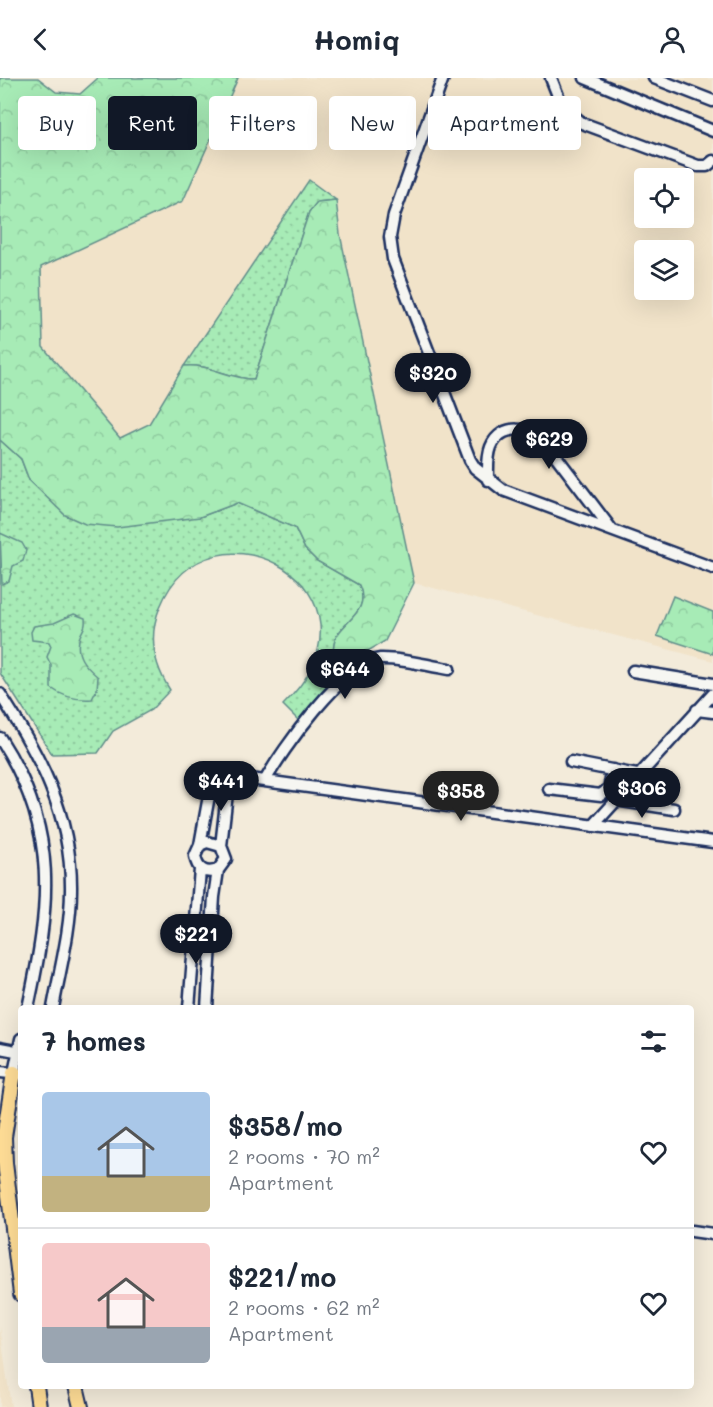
<!DOCTYPE html>
<html lang="en">
<head>
<meta charset="utf-8">
<style>
	:root { --surface:#fff; --page:#f2f2f3; --text:#1f2937; --muted:#747a83; --line:#e0e1e3; --accent:#111827 }
	body { margin:0; font-family:Mali,sans-serif; background:var(--page); color:var(--text); height:100vh; display:flex; flex-direction:column; font-size:22px; white-space:nowrap }
	* { box-sizing:border-box; margin:0 }
	p { font-size:20px; color:var(--muted) }
	.icon { flex:none; width:33px; height:33px; fill:none; stroke:currentColor; stroke-width:2; stroke-linecap:round; stroke-linejoin:round }
	.map { position:relative; flex:1; overflow:hidden }
	.drawer { position:absolute; left:18px; top:927px; width:676px; height:384px; display:flex; flex-direction:column; background:var(--surface); border-radius:6px; box-shadow:0 6px 24px #0002 }
	.drawer>* { flex:none }
	.hud { position:absolute; left:18px; top:18px; width:678px; height:54px; display:flex; gap:12px }
	.controls { position:absolute; left:634px; top:90px; display:grid; gap:12px }
	.controls a { display:grid; place-items:center; width:60px; height:60px; border-radius:6px; background:var(--surface); box-shadow:0 6px 24px #0002; font-size:30px }
	.price { position:absolute; translate:-50% -51px; padding:0 14px; border-radius:21px; background:var(--accent); color:#fff; font-size:20px; line-height:39px; filter:drop-shadow(0 2px 3px #0008) }
	.price::after { content:''; position:absolute; left:50%; top:36px; width:18px; height:14px; margin-left:-9px; background:inherit; clip-path:polygon(0 0,100% 0,50% 100%) }
	.price.active { background:#222; color:#fff }
	ul { padding:0; list-style:none }
	li { display:flex; align-items:center; gap:18px; height:150px; padding:0 24px }
	li+li { border-top:2px solid var(--line) }
	li span { display:grid; place-items:center; flex:none; width:168px; height:120px; border-radius:6px; color:#555 }
	li>.icon { margin-inline-start:auto }
	span .icon { width:72px; height:72px; fill:#fffc; stroke-width:1 }
	li b { font-size:26px }
	h2 { display:flex; justify-content:space-between; align-items:center; height:72px; padding:0 24px; font-size:26px }
	.pill { padding:0 21px; border-radius:6px; background:var(--surface); box-shadow:0 6px 24px #0002; font-size:21px; line-height:54px }
	.pill.active { background:var(--accent); color:#fff }
	header { display:flex; justify-content:space-between; align-items:center; height:78px; padding:0 24px; background:var(--surface); font-size:27px; font-weight:700 }
	.map>svg:first-child { display:block }
</style>
</head>
<body>
<header><svg class="icon" aria-label="back" viewBox="0 0 24 24"><path d="M15 5l-7 7 7 7"/></svg>Homiq<svg class="icon" aria-label="person" viewBox="0 0 24 24"><circle cx="12" cy="8" r="4"/><path d="M4 21q1-7 8-7t8 7"/></svg></header>
<div class="map">
<svg width="713" height="1329" viewBox="0 0 713 1329">
	<defs>
		<pattern id="green-dots" width="8" height="8" patternUnits="userSpaceOnUse" patternTransform="scale(1.5)"><rect width="8" height="8" fill="#a7ebb6"/><path d="M2 2h.1M6 6h.1" fill="none" stroke="#8fca9f" stroke-width="1.8" stroke-linecap="round"/></pattern>
		<pattern id="forest-crowns" width="20" height="18" patternUnits="userSpaceOnUse" patternTransform="scale(1.5)"><rect width="20" height="18" fill="#a7ebb6"/><path d="M2 6a3 3 0 1 1 6 0M12 15a3 3 0 1 1 6 0" fill="none" stroke="#8fca9f"/></pattern>
	</defs>
	<rect width="100%" height="100%" fill="#f3ebda"/>
	<filter id="ink" filterUnits="userSpaceOnUse"><feTurbulence type="fractalNoise" baseFrequency=".0167" numOctaves="2"/><feDisplacementMap in="SourceGraphic" scale="12" xChannelSelector="R" yChannelSelector="G"/><feConvolveMatrix kernelMatrix="1 2 1 2 8 2 1 2 1" color-interpolation-filters="sRGB"/></filter>
	<g filter="url(#ink)">
		<path fill="#f1e3c9" fill-rule="evenodd" d="M 238,0 L 713,1 L 713,583 L 414,505 L 340,156 L 336,122 L 309,103 L 184,288 L 149,346 L 120,360 L 43,269 L 41,189 L 183,123 ZM 645,100 L 684,100 L 684,140 L 645,140 ZM 645,172 L 684,172 L 684,212 L 645,212 Z
			M 0,1249 L 11,1329 L 0,1329 Z"/>
		<path fill="url(#green-dots)" stroke="#618d8a" stroke-width="1.5" d="M 309,102 L 336,122 L 317,124 L 309,134 L 254,301 C 229,301 208,285 184,288 Z
			M 0,362 L 21,381 L 29,402 L 200,439 L 237,425 L 295,450 L 305,471 L 317,483 L 359,507 C 370,531 349,540 338,556 C 330,567 334,592 337,604 L 298,642 L 283,627 C 400,514 209,408 160,529 C 148,558 154,587 170,612 L 151,632 L 113,653 L 98,675 L 52,676 L 0,595 Z"/>
		<path fill="url(#forest-crowns)" stroke="#618d8a" stroke-width="1.5" d="M 0,0 L 38,0 L 56,14 L 80,16 L 98,0 L 238,0 L 183,123 L 41,189 L 43,269 L 120,360 L 149,346 L 184,288 C 208,285 229,301 254,301 L 309,134 L 317,124 L 336,122 L 340,156 L 414,505 L 385,563 L 366,574 L 337,604 C 334,592 330,567 338,556 C 349,540 370,531 359,507 L 317,483 L 305,471 L 295,450 L 237,425 L 200,439 L 117,449 L 85,446 L 65,437 L 29,402 L 21,381 L 0,362 Z
			M 0,455 L 22,465 L 26,472 L 23,483 L 13,488 L 9,503 L 2,506 Z
			M 673,518 L 713,534 L 713,576 L 657,558 Z
			M 74,536 L 85,540 C 86,549 83,551 80,558 C 74,577 85,588 98,599 L 97,611 L 92,621 C 78,622 63,619 51,610 L 51,587 L 47,579 L 51,568 L 49,564 L 32,562 L 31,554 L 34,548 L 54,545 Z"/>
		<g fill="none" stroke-linecap="round" stroke-linejoin="round">
			<g stroke="#1b2f5e" stroke-width="15">
				<path id="minor" d="M 443,0 L 394,137 L 390,159 L 393,181 L 470,382 L 475,390 L 503,412 L 713,490
					M 551,0 L 562,28 L 582,45 L 698,88 L 707,88 L 713,83
					M 585,0 L 713,53
					M 654,0 L 713,23
					M 488,402 C 488,391 487,379 491,369 C 501,344 532,349 546,365 L 612,452
					M 633,593 L 713,606
					M 0,616 C 39,676 72,737 71,812 C 71,851 60,891 53,930
					M 697,632 L 713,634
					M 0,660 C 60,753 50,828 28,930
					M 571,684 L 637,697
					M 265,703 C 282,672 343,585 380,581 C 402,580 428,588 449,591
					M 549,711 L 601,717 L 609,710 L 613,692
					M 615,722 L 674,731
					M 593,748 L 713,616
					M 200,767 L 213,696 L 713,764
					M 218,792 C 205,797 197,791 195,778 L 200,767 L 207,764 L 221,768
					M 189,930 L 200,791
					M 207,930 L 214,819 L 218,792 L 226,781 L 221,768 L 229,698
					M 0,970 L 21,974
					M 0,994 L 21,996
					M 14,995 L 21,961
					M 692,1153 L 713,1156"/>
			</g>
			<g stroke="#1b2f5e" stroke-width="18">
				<path id="major" d="M 14,995 L 4,1059 L 5,1085 L 21,1216
					M 36,1308 L 39,1329
					M 76,1308 L 81,1329"/>
			</g>
			<use href="#minor" stroke="#f6f6f2" stroke-width="10"/>
			<use href="#major" stroke="#ffdd96" stroke-width="14"/>
		</g>
	</g>
</svg>
<div class="controls">
<a><svg class="icon" aria-label="locate" viewBox="0 0 24 24"><circle cx="12" cy="12" r="6"/><path d="M12 2v4M12 18v4M2 12h4M18 12h4"/></svg></a>
<a><svg class="icon" aria-label="layers" viewBox="0 0 24 24"><path d="M12 4l9 5-9 5-9-5zM3 14l9 5 9-5"/></svg></a>
</div>
<b class="price" style="left:433px;top:326px">$320</b>
<b class="price" style="left:549px;top:392px">$629</b>
<b class="price" style="left:345px;top:622px">$644</b>
<b class="price" style="left:221px;top:734px">$441</b>
<b class="price" style="left:642px;top:741px">$306</b>
<b class="price active" style="left:461px;top:744px">$358</b>
<b class="price" style="left:196px;top:887px">$221</b>
<div class="hud">
<a class="pill">Buy</a>
<a class="pill active">Rent</a>
<a class="pill">Filters</a>
<a class="pill">New</a>
<a class="pill">Apartment</a>
</div>
<section class="drawer">
<h2>7 homes<svg class="icon" aria-label="filters" viewBox="0 0 24 24"><path d="M4 7h16M4 17h16"/><circle cx="9" cy="7" r="2"/><circle cx="15" cy="17" r="2"/></svg></h2>
<ul>
<li><span style="background:linear-gradient(#a9c7e8 70%,#c2b280 0)"><svg class="icon" aria-label="home" viewBox="0 0 24 24"><path d="M3 11l9-7 9 7M6 9v11h12V9"/></svg></span><div><b>$358/mo</b><p>2 rooms · 70 m²</p><p>Apartment</p></div><svg class="icon" aria-label="heart" viewBox="0 0 24 24"><path d="M12 20l-8-8c-3-5 5-10 8-4 3-6 11-1 8 4z"/></svg></li>
<li><span style="background:linear-gradient(#f6c9c9 70%,#9aa5b1 0)"><svg class="icon" aria-label="home" viewBox="0 0 24 24"><path d="M3 11l9-7 9 7M6 9v11h12V9"/></svg></span><div><b>$221/mo</b><p>2 rooms · 62 m²</p><p>Apartment</p></div><svg class="icon" aria-label="heart" viewBox="0 0 24 24"><path d="M12 20l-8-8c-3-5 5-10 8-4 3-6 11-1 8 4z"/></svg></li>
</ul>
</section>
</div>
</body>
</html>
